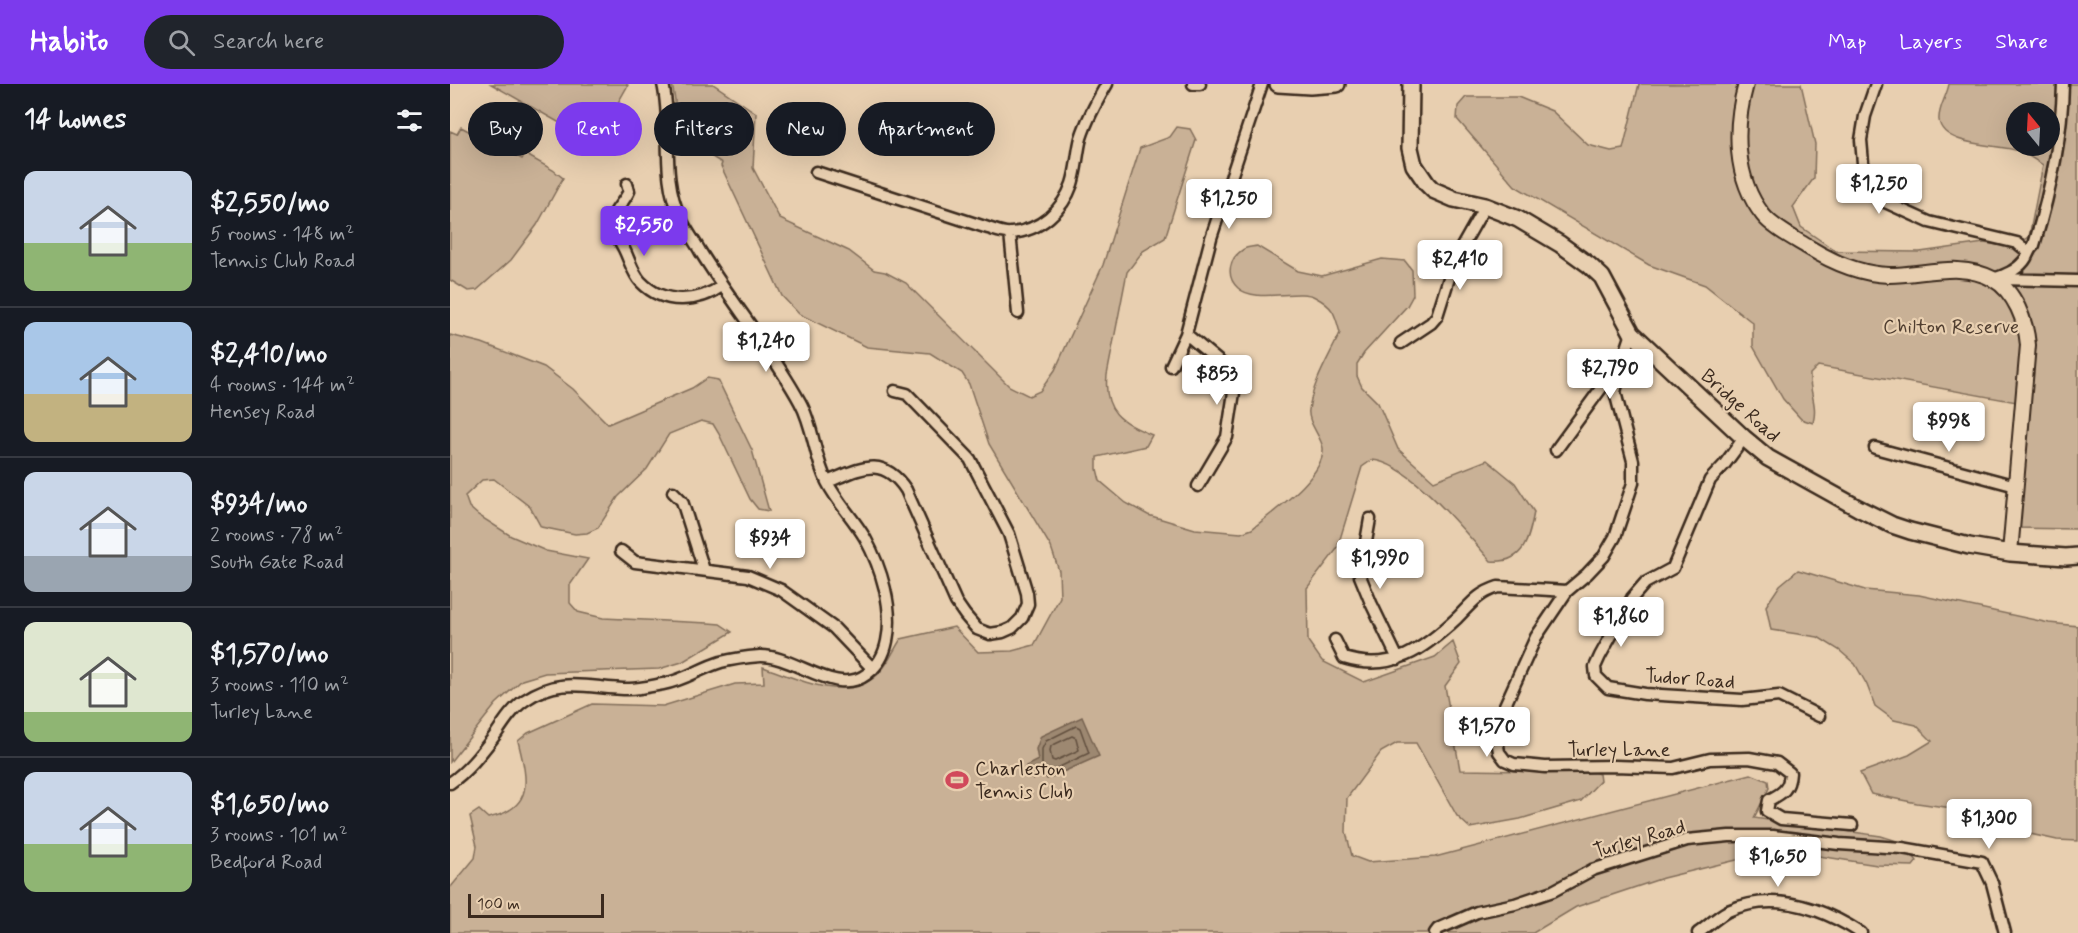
<!DOCTYPE html>
<html lang="en">
<head>
<meta charset="utf-8">
<style>
	:root { --surface:#171b24; --page:#20242c; --text:#f1f3f6; --muted:#9ea1a6; --line:#363941; --accent:#7c3aed }
	body { margin:0; font-family:Mynerve,sans-serif; background:var(--page); color:var(--text); height:100vh; display:flex; flex-direction:column; font-size:22px; white-space:nowrap }
	* { box-sizing:border-box; margin:0 }
	p { font-size:20px; color:var(--muted) }
	.icon { flex:none; width:33px; height:33px; fill:none; stroke:currentColor; stroke-width:2; stroke-linecap:round; stroke-linejoin:round }
	.map { position:relative; flex:1; overflow:hidden }
	.panel { display:flex; flex-direction:column; background:var(--surface); width:450px }
	.panel>* { flex:none }
	.top-card { position:absolute; left:18px; top:18px; width:570px; height:54px; display:flex; gap:12px }
	.needle { width:39px; rotate:342deg }
	.fabs { position:absolute; left:1556px; top:18px; display:grid; gap:12px }
	.fabs a { display:grid; place-items:center; width:54px; height:54px; border-radius:50%; background:var(--surface); box-shadow:0 6px 24px #0002; font-size:30px }
	.scale { position:absolute; left:18px; bottom:15px; width:136px; box-sizing:border-box; padding-left:6px; border:3px solid #3b2a1e; border-top:0; font-size:16px; line-height:21px; white-space:nowrap; color:#3b2a1e; -webkit-text-stroke:4px #e8cfb0; paint-order:stroke }
	.price { position:absolute; translate:-50% -51px; padding:0 14px; border-radius:6px; background:#fff; color:#222; font-size:20px; line-height:39px; filter:drop-shadow(0 2px 3px #0008) }
	.price::after { content:''; position:absolute; left:50%; top:36px; width:18px; height:14px; margin-left:-9px; background:inherit; clip-path:polygon(0 0,100% 0,50% 100%) }
	.price.active { background:var(--accent); color:#fff }
	ul { padding:0; list-style:none }
	li { display:flex; align-items:center; gap:18px; height:150px; padding:0 24px }
	li+li { border-top:2px solid var(--line) }
	li span { display:grid; place-items:center; flex:none; width:168px; height:120px; border-radius:12px; color:#555 }
	li>.icon { margin-inline-start:auto }
	span .icon { width:72px; height:72px; fill:#fffc; stroke-width:1 }
	li b { font-size:26px }
	h2 { display:flex; justify-content:space-between; align-items:center; height:72px; padding:0 24px; font-size:26px }
	.tag { padding:0 21px; border-radius:27px; background:var(--surface); box-shadow:0 6px 24px #0002; font-size:21px; line-height:54px }
	.tag.active { background:var(--accent); color:#fff }
	header { display:flex; align-items:center; gap:36px; box-sizing:border-box; height:84px; padding:0 30px; background:var(--accent); color:#fff }
	header strong { font-size:28px }
	nav { display:flex; gap:33px; margin-inline-start:auto; font-size:21px }
	.search { width:420px; height:54px; background:var(--page); display:flex; align-items:center; gap:15px; box-sizing:border-box; padding:0 21px; border-radius:33px; color:var(--muted); font-size:22px }
	main { display:flex; flex:1; min-height:0 }
	.map>svg:first-child { display:block }
</style>
</head>
<body>
<header>
<strong>Habito</strong>
<div class="search"><svg class="icon" aria-label="search" viewBox="0 0 24 24"><circle cx="10" cy="10" r="6"/><path d="M15 15l6 6"/></svg>Search here</div>
<nav><a>Map</a><a>Layers</a><a>Share</a></nav>
</header>
<main>
<section class="panel">
<h2>14 homes<svg class="icon" aria-label="filters" viewBox="0 0 24 24"><path d="M4 7h16M4 17h16"/><circle cx="9" cy="7" r="2"/><circle cx="15" cy="17" r="2"/></svg></h2>
<ul>
<li><span style="background:linear-gradient(#c9d6e8 60%,#8fb573 0)"><svg class="icon" aria-label="home" viewBox="0 0 24 24"><path d="M3 11l9-7 9 7M6 9v11h12V9"/></svg></span><div><b>$2,550/mo</b><p>5 rooms · 148 m²</p><p>Tennis Club Road</p></div></li>
<li><span style="background:linear-gradient(#a9c7e8 60%,#c2b280 0)"><svg class="icon" aria-label="home" viewBox="0 0 24 24"><path d="M3 11l9-7 9 7M6 9v11h12V9"/></svg></span><div><b>$2,410/mo</b><p>4 rooms · 144 m²</p><p>Hensey Road</p></div></li>
<li><span style="background:linear-gradient(#c9d6e8 70%,#9aa5b1 0)"><svg class="icon" aria-label="home" viewBox="0 0 24 24"><path d="M3 11l9-7 9 7M6 9v11h12V9"/></svg></span><div><b>$934/mo</b><p>2 rooms · 78 m²</p><p>South Gate Road</p></div></li>
<li><span style="background:linear-gradient(#dfe7d0 75%,#8fb573 0)"><svg class="icon" aria-label="home" viewBox="0 0 24 24"><path d="M3 11l9-7 9 7M6 9v11h12V9"/></svg></span><div><b>$1,570/mo</b><p>3 rooms · 110 m²</p><p>Turley Lane</p></div></li>
<li><span style="background:linear-gradient(#c9d6e8 60%,#8fb573 0)"><svg class="icon" aria-label="home" viewBox="0 0 24 24"><path d="M3 11l9-7 9 7M6 9v11h12V9"/></svg></span><div><b>$1,650/mo</b><p>3 rooms · 101 m²</p><p>Bedford Road</p></div></li>
</ul>
</section>
<div class="map">
<svg width="1628" height="849" viewBox="0 0 1628 849">
	<rect width="100%" height="100%" fill="#e8cfb0"/>
	<filter id="ink" filterUnits="userSpaceOnUse"><feTurbulence type="fractalNoise" baseFrequency=".0167" numOctaves="2"/><feDisplacementMap in="SourceGraphic" scale="12" xChannelSelector="R" yChannelSelector="G"/><feConvolveMatrix kernelMatrix="1 2 1 2 8 2 1 2 1" color-interpolation-filters="sRGB"/></filter>
	<g filter="url(#ink)">
		<path fill="#c9b196" stroke="#826e5a" stroke-width="1.5" fill-rule="evenodd" d="M 41,0 L 176,0 L 178,1 L 145,59 Z
			M 222,0 L 263,0 L 306,29 L 303,84 L 330,135 L 399,167 L 424,186 L 435,188 L 456,199 L 559,302 L 579,312 L 590,307 L 605,286 L 653,181 L 690,64 L 720,53 L 727,43 L 740,45 L 746,56 L 715,154 L 693,167 L 677,188 L 657,291 C 653,328 671,338 702,351 L 696,362 L 647,373 L 647,385 L 650,397 L 676,419 L 698,431 L 745,445 L 791,449 L 802,445 C 822,428 875,393 873,364 C 871,352 857,338 859,326 C 862,300 879,273 890,249 C 885,230 884,223 865,213 C 849,204 805,220 788,204 C 775,192 779,174 794,165 C 797,163 803,163 807,162 L 848,187 L 872,192 L 932,175 L 955,177 L 962,186 L 963,211 L 957,222 L 914,269 L 907,280 L 907,292 L 912,303 L 928,319 L 948,365 L 984,397 L 1037,376 L 1065,399 L 1084,428 C 1079,455 1074,480 1041,477 C 1014,448 961,379 922,376 L 912,383 L 887,465 L 857,504 L 858,557 L 872,577 L 914,598 L 985,573 L 1003,558 L 1011,580 L 995,602 L 1010,686 L 1143,688 L 1149,690 L 1150,697 L 1131,717 L 1070,735 L 1020,744 L 1007,732 L 966,659 L 947,659 L 931,668 L 897,714 L 896,748 L 902,772 L 918,778 L 985,773 L 1301,690 L 1318,697 L 1319,704 L 1304,734 L 1431,752 L 1453,759 L 1467,777 L 1463,782 L 1427,781 L 1356,770 L 1303,772 L 1213,794 L 1126,823 L 1083,849 L 0,849 L 0,804 L 25,774 L 27,762 L 20,732 L 29,726 L 38,734 C 86,724 77,694 68,657 L 78,649 L 142,620 L 213,622 L 285,600 L 314,599 L 313,583 C 349,595 400,622 431,587 C 439,578 444,565 451,555 L 504,543 L 528,568 L 562,567 L 584,561 L 610,513 L 609,487 L 601,463 L 539,360 L 519,300 L 512,289 L 480,269 L 417,263 L 349,230 L 332,212 L 271,82 L 272,79 L 225,50 L 225,16 Z
			M 1189,0 L 1351,0 L 1365,60 L 1364,94 L 1343,123 L 1351,143 L 1386,167 L 1470,168 L 1534,159 L 1564,163 L 1579,153 L 1593,81 C 1586,77 1577,70 1569,67 C 1549,60 1492,63 1489,36 C 1488,24 1497,12 1499,0 L 1628,0 L 1628,445 L 1567,444 L 1578,320 L 1368,282 L 1360,290 C 1359,310 1368,319 1363,339 L 1351,335 L 1333,315 L 1303,262 L 1303,239 L 1255,201 L 1199,181 L 1065,102 L 1007,35 L 1008,22 L 1016,13 L 1068,13 L 1102,27 L 1138,61 L 1161,67 L 1173,65 ZM 1566,28 L 1599,28 L 1599,62 L 1566,62 Z
			M 11,43 L 72,75 L 75,70 L 103,86 L 113,94 L 87,141 L 61,176 L 27,206 L 18,207 L 0,196 L 0,47 L 7,50 Z
			M 0,251 L 32,259 L 94,283 L 123,305 L 158,340 L 242,304 L 257,294 L 268,296 L 302,366 L 319,427 L 308,425 L 300,415 L 269,350 L 263,340 L 251,337 L 219,350 L 197,385 L 168,413 L 148,444 L 137,449 L 125,450 L 91,443 L 80,423 L 44,395 L 32,396 L 15,412 L 19,423 L 28,431 L 61,452 L 96,467 L 138,475 L 120,501 L 120,519 L 128,528 L 153,534 L 258,539 L 270,540 L 282,548 L 232,578 L 209,585 L 95,589 L 72,596 L 46,620 L 0,678 Z
			M 1348,486 L 1415,506 L 1469,511 L 1599,539 L 1628,542 L 1628,757 L 1607,756 L 1562,746 L 1516,726 L 1467,719 L 1421,710 L 1410,689 L 1459,671 L 1482,657 L 1466,641 L 1444,636 L 1425,622 L 1417,601 L 1405,580 L 1389,566 L 1368,553 L 1321,546 L 1316,522 L 1330,501 Z"/>
		<path fill="#9d8871" stroke="#766250" stroke-width="1.5" d="M 632,633 L 649,672 L 597,695 L 594,690 L 583,696 L 576,682 L 588,676 L 586,665 L 591,652 Z"/>
		<g fill="none" stroke-linecap="round" stroke-linejoin="round">
			<path stroke="#62503f" stroke-width="1.5" d="M 626,642 L 630,644 L 639,669 L 601,687 L 592,684 L 592,665 L 596,657 Z
				M 622,652 L 626,654 L 629,666 L 605,677 L 602,676 L 600,667 L 601,662 Z"/>
			<g stroke="#3b2a1e" stroke-width="15">
				<path id="minor" d="M 743,0 L 750,0
					M 1426,0 L 1415,32 L 1411,56 L 1413,79 L 1422,102 L 1435,118 L 1479,138 L 1567,159 L 1577,167
					M 366,88 L 538,144 C 545,146 554,150 561,149 C 590,147 613,126 622,100 C 627,85 627,69 631,54 C 637,35 647,17 657,0
					M 177,100 L 179,107 C 175,117 165,125 162,135 C 161,144 170,157 174,165 C 179,175 183,190 191,198 C 213,221 248,219 272,202
					M 560,149 L 568,229
					M 1544,195 C 1555,191 1566,187 1574,177 C 1579,171 1577,167 1584,161 C 1600,109 1612,55 1613,0
					M 1550,195 L 1628,197
					M 736,250 L 778,285 L 784,293 L 785,302 L 777,353 L 748,402
					M 951,259 L 981,239 L 987,232 L 1005,175 L 1035,122
					M 1174,273 L 1165,308 L 1183,377 L 1183,399 L 1165,453 L 1154,472 L 1137,490 L 1117,507 L 1086,553 L 1051,630 L 1046,649 L 1049,668 L 1055,676 L 1064,680 L 1095,683 L 1165,682 L 1223,684 L 1260,675 L 1299,674 L 1327,679 L 1340,689 C 1339,705 1333,709 1319,716 L 1317,727 L 1331,735 L 1402,741
					M 721,282 L 736,250 L 761,154 L 812,0
					M 1294,354 L 1274,381 L 1260,396 L 1223,484 L 1195,499 L 1182,514 L 1150,572 L 1145,583 L 1146,592 L 1158,604 L 1195,610 L 1292,616 L 1329,612 L 1369,632
					M 1425,364 L 1566,402
					M 1106,366 L 1174,273 L 1182,249
					M 377,398 C 410,385 432,370 456,406 L 506,518 L 515,531 L 527,545 L 540,550 L 553,548 L 562,544 L 572,534 L 578,520 L 577,509 L 559,450 L 520,375 L 457,310 L 445,307
					M 223,408 L 232,417 L 254,486
					M 920,435 L 910,492 L 921,519 L 948,575
					M 171,467 L 185,478 L 298,492 L 331,506 L 384,544 L 423,585
					M 885,556 L 894,574 C 942,589 974,565 1007,534 C 1022,519 1027,510 1048,503 L 1117,507
					M 0,699 C 19,686 32,668 46,650 C 54,638 63,624 75,616 C 112,591 141,605 179,605 C 190,605 202,602 213,600 C 233,597 251,584 271,578 C 283,575 298,573 310,572 C 345,571 386,614 417,590 C 428,581 434,572 437,557 C 444,524 431,483 415,454 C 404,435 387,418 377,398 C 364,373 364,343 350,318 C 321,265 282,219 250,167 C 244,156 235,145 230,133 C 210,92 223,44 213,0
					M 985,849 L 988,845 L 1027,828 L 1065,820 L 1103,807 L 1142,786 L 1237,756 L 1279,752 L 1323,752 L 1389,760 L 1452,764 L 1532,778 L 1542,799 L 1555,849
					M 1248,849 C 1258,842 1268,832 1278,827 C 1324,807 1372,824 1411,849"/>
			</g>
			<g stroke="#3b2a1e" stroke-width="18">
				<path id="tertiary" d="M 1296,0 C 1284,43 1284,94 1313,131 C 1322,143 1345,155 1358,163 C 1382,178 1410,190 1439,191 C 1474,191 1510,177 1543,195 C 1565,207 1576,238 1578,261 L 1560,469"/>
			</g>
			<g stroke="#3b2a1e" stroke-width="20">
				<path id="secondary" d="M 828,0 L 860,2 L 887,0
					M 961,0 L 960,64 L 964,81 L 977,100 L 983,106 L 1004,115 L 1035,122 L 1068,135 L 1110,160 L 1139,181 L 1152,193 L 1182,249 L 1294,354 L 1318,374 L 1408,424 L 1442,441 L 1460,447 L 1519,462 L 1560,469 L 1616,473 L 1628,472"/>
			</g>
			<use href="#minor" stroke="#e8cfb0" stroke-width="10"/>
			<use href="#tertiary" stroke="#e8cfb0" stroke-width="14"/>
			<use href="#secondary" stroke="#e8cfb0" stroke-width="15"/>
		</g>
	</g>
	<defs>
		<g id="stadium-bare" transform="scale(1.8)"><path d="M0-5a6.5 5 0 1 0 0 10a6.5 5 0 1 0 0-10ZM-3.5-1.8h7v3.6h-7Z" fill="#d1495b" stroke="#e8cfb0" stroke-width="2.5" paint-order="stroke"/></g>
	</defs>
	<g fill-rule="evenodd">
		<use href="#stadium-bare" x="507" y="696"/>
	</g>
	<g text-anchor="middle" stroke-width="4.5" stroke-linejoin="round" paint-order="stroke">
		<g font-size="20" fill="#503e30" stroke="#e8cfb0">
			<text x="1501" y="249">Chilton Reserve</text>
		</g>
		<g font-size="20" fill="#3b2a1e" stroke="#e8cfb0">
			<text transform="translate(1291 321) rotate(42)" y="7">Bridge Road</text>
			<text transform="translate(1240 594) rotate(4)" y="7">Tudor Road</text>
			<text x="1169" y="672">Turley Lane</text>
			<text transform="translate(1189 754) rotate(-16)" y="7">Turley Road</text>
		</g>
		<g font-size="20" fill="#3b2a1e" stroke="#e8cfb0" text-anchor="start">
			<text x="525" y="691">Charleston<tspan x="525" dy="23">Tennis Club</tspan></text>
		</g>
	</g>
</svg>
<div class="fabs">
<a><svg class="needle" viewBox="-14 -14 28 28"><path d="M0-13l5 13h-10z" fill="#e53935"/><path d="M0 13l5-13h-10z" fill="#9ea1a6"/></svg></a>
</div>
<div class="scale">100 m</div>
<b class="price" style="left:1429px;top:131px">$1,250</b>
<b class="price" style="left:779px;top:146px">$1,250</b>
<b class="price active" style="left:194px;top:173px">$2,550</b>
<b class="price" style="left:1010px;top:207px">$2,410</b>
<b class="price" style="left:316px;top:289px">$1,240</b>
<b class="price" style="left:1160px;top:316px">$2,790</b>
<b class="price" style="left:767px;top:322px">$853</b>
<b class="price" style="left:1499px;top:369px">$998</b>
<b class="price" style="left:320px;top:486px">$934</b>
<b class="price" style="left:930px;top:506px">$1,990</b>
<b class="price" style="left:1171px;top:564px">$1,860</b>
<b class="price" style="left:1037px;top:674px">$1,570</b>
<b class="price" style="left:1539px;top:766px">$1,300</b>
<b class="price" style="left:1328px;top:804px">$1,650</b>
<div class="top-card">
<a class="tag">Buy</a>
<a class="tag active">Rent</a>
<a class="tag">Filters</a>
<a class="tag">New</a>
<a class="tag">Apartment</a>
</div>
</div>
</main>
</body>
</html>
